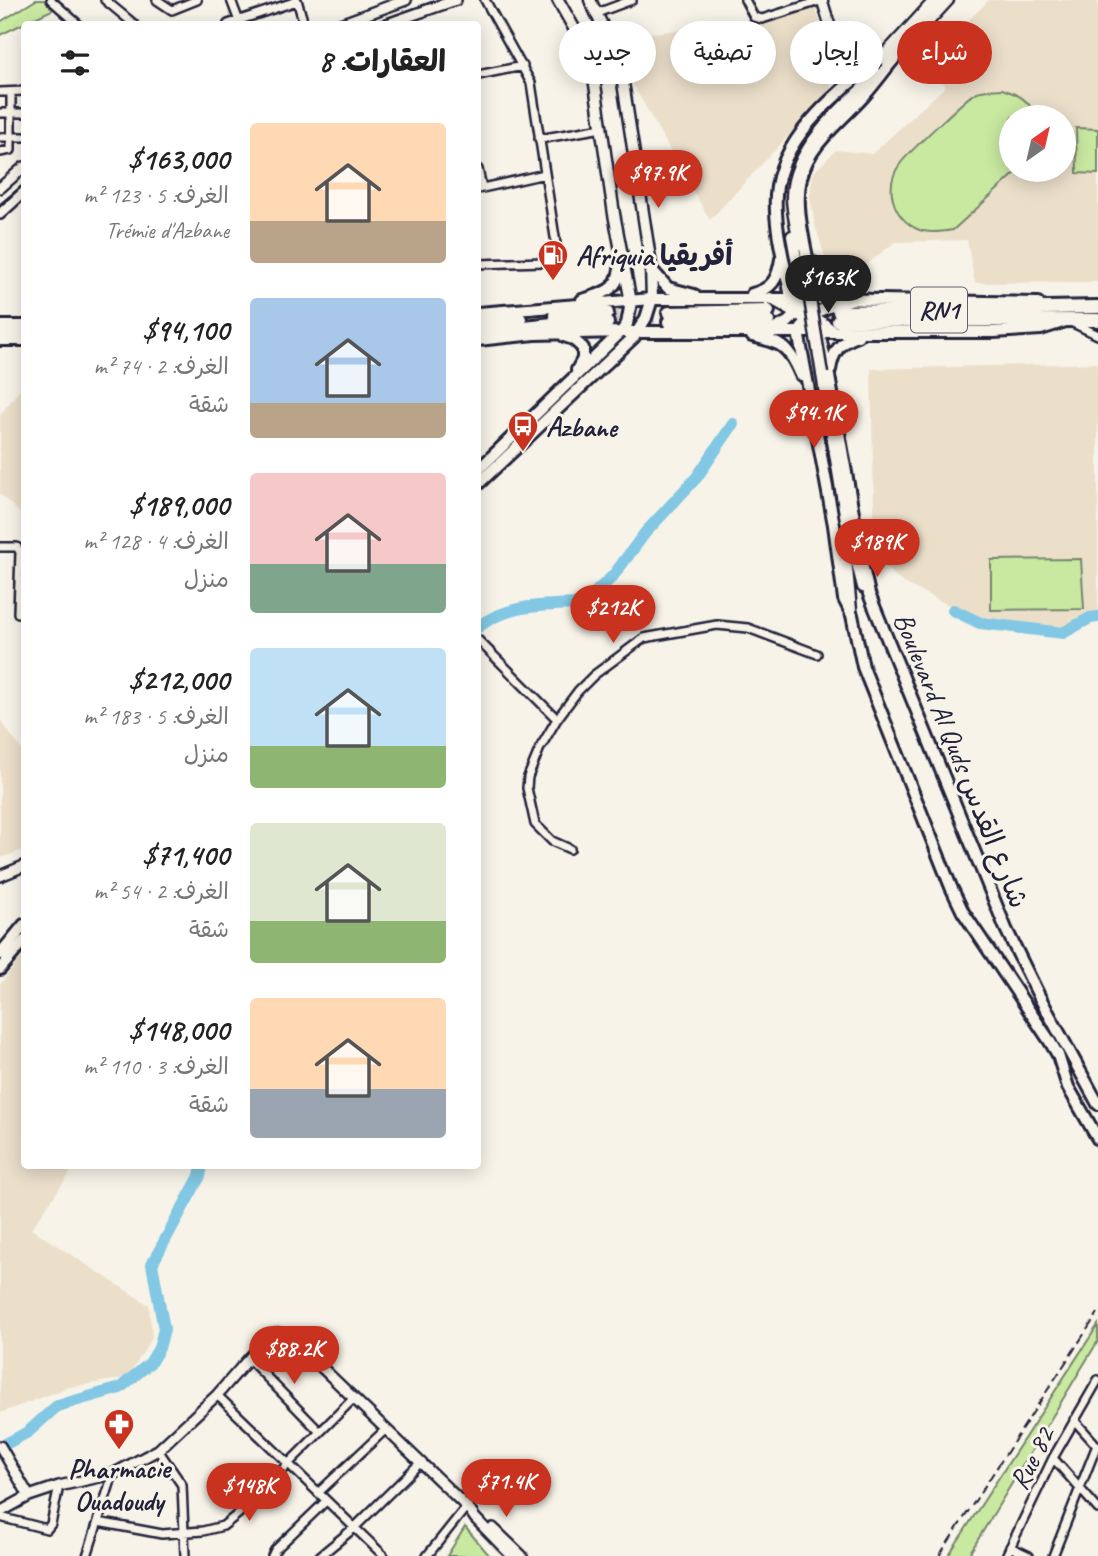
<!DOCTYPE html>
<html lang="ar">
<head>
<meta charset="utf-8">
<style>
	:root { --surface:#fff; --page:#f2f2f2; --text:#222; --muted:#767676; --accent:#c8321e }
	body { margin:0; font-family:Caveat,"Playpen Sans Arabic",sans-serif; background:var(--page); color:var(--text); direction:rtl; height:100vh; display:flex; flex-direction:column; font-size:26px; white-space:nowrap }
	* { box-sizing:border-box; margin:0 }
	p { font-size:23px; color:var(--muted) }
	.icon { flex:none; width:38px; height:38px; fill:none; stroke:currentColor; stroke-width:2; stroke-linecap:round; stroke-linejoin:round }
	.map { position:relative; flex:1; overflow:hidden; direction:ltr }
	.sheet { position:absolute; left:21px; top:21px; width:460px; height:1148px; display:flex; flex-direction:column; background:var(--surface); border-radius:7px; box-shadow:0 4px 18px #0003; direction:rtl }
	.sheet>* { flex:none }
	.banner { position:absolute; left:502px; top:21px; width:490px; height:63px; direction:rtl; display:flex; gap:14px }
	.needle { width:46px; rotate:34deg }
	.controls { position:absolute; left:999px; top:105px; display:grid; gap:14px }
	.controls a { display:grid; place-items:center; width:77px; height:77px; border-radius:50%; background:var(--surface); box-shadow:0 4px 18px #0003; font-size:35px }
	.price { position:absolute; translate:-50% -60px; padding:0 16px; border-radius:24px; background:var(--accent); color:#fff; font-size:23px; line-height:46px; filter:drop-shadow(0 2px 4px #0008) }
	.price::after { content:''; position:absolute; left:50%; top:42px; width:21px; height:16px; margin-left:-10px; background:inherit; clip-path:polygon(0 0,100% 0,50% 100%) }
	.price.on { background:#222; color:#fff }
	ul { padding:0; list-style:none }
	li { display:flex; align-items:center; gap:21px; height:175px; padding:0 35px }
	li span { display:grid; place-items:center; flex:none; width:196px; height:140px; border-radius:7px; color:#555 }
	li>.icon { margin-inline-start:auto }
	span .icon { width:84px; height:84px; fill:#fffc; stroke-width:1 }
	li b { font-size:30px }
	h2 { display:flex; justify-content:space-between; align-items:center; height:84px; padding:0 35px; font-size:30px }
	.tag { padding:0 24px; border-radius:32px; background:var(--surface); box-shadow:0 4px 18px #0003; font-size:24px; line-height:63px }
	.tag.on { background:var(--accent); color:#fff }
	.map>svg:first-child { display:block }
</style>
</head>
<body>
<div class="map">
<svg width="1098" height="1556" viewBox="0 0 1098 1556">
	<rect width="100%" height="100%" fill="#f7f3e8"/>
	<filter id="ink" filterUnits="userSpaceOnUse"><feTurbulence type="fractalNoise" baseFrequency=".0143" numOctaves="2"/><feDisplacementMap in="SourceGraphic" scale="14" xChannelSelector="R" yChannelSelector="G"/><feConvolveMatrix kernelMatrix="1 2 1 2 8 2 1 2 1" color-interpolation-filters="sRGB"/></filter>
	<g filter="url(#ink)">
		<path fill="#ebdfca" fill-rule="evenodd" d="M 989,0 L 1098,0 L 1098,282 L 975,283 L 967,240 L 895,242 L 840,286 L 830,273 L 815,225 L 810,196 L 813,173 L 836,150 L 872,154 L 946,86 L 926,62 ZM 1012,117 L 1064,117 L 1064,170 L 1012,170 Z
			M 815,6 L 833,65 L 830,91 L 710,220 L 632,83 L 629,35 L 755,23 Z
			M 1098,363 L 1098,613 L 1086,613 L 1063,631 L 985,623 L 902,582 L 875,558 L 871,369 Z
			M 24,384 L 24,517 L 0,494 L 0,415 Z
			M 0,720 L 24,753 L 24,850 L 0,858 Z
			M 24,955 L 24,1166 L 75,1166 L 31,1229 L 149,1305 L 152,1338 L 127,1378 L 70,1387 L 0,1413 L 0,984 Z"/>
		<path fill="#c9e9a1" stroke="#76866e" stroke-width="2" d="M 36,0 L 46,0 L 54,9 L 0,35 L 0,22 Z
			M 1002,89 C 1020,95 1029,100 1036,117 L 1012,117 L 1012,170 L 1019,170 L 953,230 C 941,232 926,234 915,228 C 892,215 884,186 900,164 C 906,155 967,97 975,93 C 983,89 993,90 1002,89 Z
			M 1076,128 L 1098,129 L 1098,174 L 1077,173 Z
			M 1081,559 L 1084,609 L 991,610 L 991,560 Z
			M 1098,1325 L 1098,1341 L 968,1556 L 948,1556 Z
			M 465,1527 L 490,1556 L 447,1556 Z"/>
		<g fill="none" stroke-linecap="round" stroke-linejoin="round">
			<path stroke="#82c7e3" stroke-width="12" d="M 953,610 L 980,623 L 1063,633 L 1090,618 L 1098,617
				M 478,627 C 507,604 547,605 583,604 L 613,576 L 645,533 L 697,477 L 733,424
				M 0,1447 L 28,1432 L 57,1406 L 120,1388 L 150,1363 L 159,1348 L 164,1329 L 152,1264 L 200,1176 L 202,1166"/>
			<path stroke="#ccc9c5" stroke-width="12" stroke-dasharray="12 6" stroke-linecap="butt" d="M 607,313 L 669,313
				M 607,323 L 669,322"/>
			<g stroke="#22223b" stroke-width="12">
				<path id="minor" d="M 51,0 L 78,24
					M 105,0 L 134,24
					M 157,0 L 172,10 L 197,0
					M 231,0 L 240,24
					M 297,0 L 304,24
					M 745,0 L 754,17 L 762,19 L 823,0
					M 597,13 L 632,0
					M 228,24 L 297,1
					M 478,75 L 523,66
					M 0,92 L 24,91
					M 0,113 L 24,113
					M 0,137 L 24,137
					M 539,139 L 602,128
					M 0,152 L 11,150 L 11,92
					M 478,169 L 482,188
					M 478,189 L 545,174
					M 478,264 L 545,262 L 552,259 L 557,250 L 531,83 L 485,0
					M 1073,323 L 1098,335
					M 0,547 L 17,547 L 20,552 L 18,613
					M 478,640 L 557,719
					M 570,849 L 552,841 L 535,824 L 527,788 L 528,777 L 540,748 L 557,719 L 578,691 L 594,675 L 644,638 L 717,625 L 748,628 L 817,654
					M 249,1359 L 320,1432
					M 217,1395 L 384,1556
					M 1074,1420 L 1098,1447
					M 158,1450 L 182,1485 L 185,1556
					M 1053,1458 L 1098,1509
					M 318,1493 L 385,1430
					M 0,1517 L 47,1529 L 51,1524 L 59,1486
					M 98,1522 L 162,1534 L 203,1531 L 223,1526 L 238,1514 L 353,1399
					M 1010,1547 L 1029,1556
					M 87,1556 L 113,1474
					M 272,1556 L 275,1550 L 326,1501
					M 320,1556 L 354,1528 L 421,1462
					M 427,1556 L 467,1506
					M 1006,1556 L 1053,1458 L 1098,1380
					M 1053,1556 L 1097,1445"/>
			</g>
			<g stroke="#22223b" stroke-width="14">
				<path id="tertiary" d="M 822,0 L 848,84
					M 340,24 L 406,0
					M 387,24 L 456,0
					M 0,188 L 24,167
					M 0,214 L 24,192
					M 0,876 L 24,866
					M 0,1446 L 29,1496
					M 0,1512 L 29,1496 L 59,1486 L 113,1474 L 158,1450 L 217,1395 L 267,1338 C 276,1333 280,1332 289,1336 L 469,1509 L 475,1518 L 512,1556
					M 493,1528 L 522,1556"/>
			</g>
			<g stroke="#22223b" stroke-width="15">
				<path id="secondary" d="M 558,0 L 583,44 L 593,71 L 614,214 L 631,302
					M 590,0 L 620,63 L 651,265 L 652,299
					M 881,59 L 935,0
					M 889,64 L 948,0
					M 792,236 L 797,263
					M 800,244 C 796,228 792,212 792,196 C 793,148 845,104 878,74
					M 822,374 L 846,520 L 863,587
					M 844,538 L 851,610"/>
			</g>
			<g stroke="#22223b" stroke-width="16">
				<path id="primary" d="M 812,262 C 818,278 822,291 840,295
					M 651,269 L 668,288 L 694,295
					M 810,274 C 805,243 794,208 801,178 C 808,145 841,121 862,98 C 873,86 883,72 893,60
					M 752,294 C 772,289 778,279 781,259
					M 770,298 L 801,316 L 819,333 L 829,376 L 861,558 L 869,594 L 1006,929 L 1039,996 L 1098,1104
					M 853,299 C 832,306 803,311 799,337 L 834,525 L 844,599 L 852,615 L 863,667 L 951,887 L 963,912 L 1049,1040 L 1058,1055 L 1068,1087 L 1098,1139
					M 582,300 C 613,291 619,288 622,256
					M 478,313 L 652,299 L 828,299 L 1038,303
					M 771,331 L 788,322 L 800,310
					M 834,332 L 796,302 L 790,292 C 784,261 774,227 776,195 C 780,134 843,89 886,53
					M 564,336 L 573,339 L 583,348 L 583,359 L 577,370
					M 752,336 C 782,343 789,346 801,375
					M 478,340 L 535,334 L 621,332 L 994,332 L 1041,329 L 1063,322
					M 830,370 C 833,351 840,342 858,336
					M 478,470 L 621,332 L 627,324 L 631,302
					M 478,484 L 634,337 L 646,318 L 652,299
					M 0,954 L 24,925
					M 0,969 L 24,941"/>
			</g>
			<g stroke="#22223b" stroke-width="18">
				<path id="trunk" d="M 839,312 L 1098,307
					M 669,313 L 768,311
					M 555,315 L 607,313
					M 838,321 L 1098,320
					M 478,322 L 520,319
					M 669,322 L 768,321
					M 0,327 L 24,327
					M 478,332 L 553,324 L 607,323
					M 0,339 L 24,339"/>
			</g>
			<use href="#minor" stroke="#f7f3e8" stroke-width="7"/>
			<use href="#tertiary" stroke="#f7f3e8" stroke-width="9"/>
			<use href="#secondary" stroke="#f7f3e8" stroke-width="10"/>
			<use href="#primary" stroke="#f7f3e8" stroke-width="10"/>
			<use href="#trunk" stroke="#f7f3e8" stroke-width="12"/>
			<path stroke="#22223b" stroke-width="2" d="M 370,24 L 437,0
				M 0,204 L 24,184"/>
			<path stroke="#22223b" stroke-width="2" stroke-dasharray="10 5" stroke-linecap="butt" d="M 939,1556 L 1098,1313"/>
			<g stroke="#22223b" stroke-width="15" stroke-linecap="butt">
				<path id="secondary-bridge" d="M 804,262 L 822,374"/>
			</g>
			<use href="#secondary-bridge" stroke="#f7f3e8" stroke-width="10"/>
		</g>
	</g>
	<defs>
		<g id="fuel-pin" transform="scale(1.575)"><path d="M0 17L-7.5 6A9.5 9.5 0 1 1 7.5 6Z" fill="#c8321e" stroke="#f7f3e8"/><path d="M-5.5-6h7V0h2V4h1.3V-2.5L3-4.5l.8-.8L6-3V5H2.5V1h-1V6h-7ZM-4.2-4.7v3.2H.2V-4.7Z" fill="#fff"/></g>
		<g id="bus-pin" transform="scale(1.575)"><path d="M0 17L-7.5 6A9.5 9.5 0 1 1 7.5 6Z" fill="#c8321e" stroke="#f7f3e8"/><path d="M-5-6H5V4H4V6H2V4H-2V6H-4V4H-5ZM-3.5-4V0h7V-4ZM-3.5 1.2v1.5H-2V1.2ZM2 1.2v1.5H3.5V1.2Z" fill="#fff"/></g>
		<g id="pharmacy-pin" transform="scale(1.575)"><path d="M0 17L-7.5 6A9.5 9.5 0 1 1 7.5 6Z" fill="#c8321e" stroke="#f7f3e8"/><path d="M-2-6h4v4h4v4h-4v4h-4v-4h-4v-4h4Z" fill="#fff"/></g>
	</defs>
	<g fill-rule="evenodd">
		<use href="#fuel-pin" x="553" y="255"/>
		<use href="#bus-pin" x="523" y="426"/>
		<use href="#pharmacy-pin" x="119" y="1424"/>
	</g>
	<g text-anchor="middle" stroke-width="6" stroke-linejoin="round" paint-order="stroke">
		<rect fill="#f7f3e8" stroke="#62616f" stroke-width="2" x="911" y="287.5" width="56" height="45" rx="5"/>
		<g font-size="26" font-weight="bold" fill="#22223b">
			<text x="939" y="319">RN1</text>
		</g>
		<g font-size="28" font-weight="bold" fill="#22223b" stroke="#f7f3e8" text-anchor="start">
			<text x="576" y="265">Afriquia أفريقيا</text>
			<text x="546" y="436">Azbane</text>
			<text x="119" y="1478" text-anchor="middle">Pharmacie<tspan x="119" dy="32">Ouadoudy</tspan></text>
		</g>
		<g font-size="28" fill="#22223b" stroke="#f7f3e8">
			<text transform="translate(962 760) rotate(68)" y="10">Boulevard Al Quds شارع القدس</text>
			<text transform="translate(1031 1458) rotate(-63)" y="10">Rue 82</text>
		</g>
	</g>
</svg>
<div class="controls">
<a><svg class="needle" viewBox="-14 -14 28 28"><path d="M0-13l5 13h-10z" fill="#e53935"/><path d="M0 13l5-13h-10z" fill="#767676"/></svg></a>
</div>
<b class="price" style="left:658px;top:210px">$97.9K</b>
<b class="price on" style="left:828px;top:315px">$163K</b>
<b class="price" style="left:814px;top:450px">$94.1K</b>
<b class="price" style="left:877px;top:579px">$189K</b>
<b class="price" style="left:613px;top:645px">$212K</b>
<b class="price" style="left:294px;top:1386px">$88.2K</b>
<b class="price" style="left:506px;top:1519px">$71.4K</b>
<b class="price" style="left:249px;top:1523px">$148K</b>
<div class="banner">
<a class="tag on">شراء</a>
<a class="tag">إيجار</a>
<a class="tag">تصفية</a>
<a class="tag">جديد</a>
</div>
<section class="sheet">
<h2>العقارات: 8<svg class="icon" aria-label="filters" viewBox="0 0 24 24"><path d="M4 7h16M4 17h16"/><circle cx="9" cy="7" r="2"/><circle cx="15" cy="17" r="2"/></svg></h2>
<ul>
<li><span style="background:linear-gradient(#ffd9b3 70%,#b9a48a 0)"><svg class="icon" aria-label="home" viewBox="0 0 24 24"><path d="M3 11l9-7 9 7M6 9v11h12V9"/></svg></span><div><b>$163,000</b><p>الغرف: 5 · 123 m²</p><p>Trémie d'Azbane</p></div></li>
<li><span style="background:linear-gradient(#a9c7e8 75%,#b9a48a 0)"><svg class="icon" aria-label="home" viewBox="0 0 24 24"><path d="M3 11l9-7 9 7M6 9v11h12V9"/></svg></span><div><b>$94,100</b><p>الغرف: 2 · 74 m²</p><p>شقة</p></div></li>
<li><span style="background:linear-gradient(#f6c9c9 65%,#7fa58c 0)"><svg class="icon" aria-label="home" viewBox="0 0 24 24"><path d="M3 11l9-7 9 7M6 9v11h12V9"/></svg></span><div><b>$189,000</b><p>الغرف: 4 · 128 m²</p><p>منزل</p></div></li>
<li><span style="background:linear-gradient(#bfe0f5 70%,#8fb573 0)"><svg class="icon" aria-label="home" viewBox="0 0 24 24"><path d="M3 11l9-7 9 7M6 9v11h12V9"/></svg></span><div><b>$212,000</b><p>الغرف: 5 · 183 m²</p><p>منزل</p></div></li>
<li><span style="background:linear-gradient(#dfe7d0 70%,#8fb573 0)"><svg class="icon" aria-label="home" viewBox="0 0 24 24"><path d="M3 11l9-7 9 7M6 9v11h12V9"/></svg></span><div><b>$71,400</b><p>الغرف: 2 · 54 m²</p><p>شقة</p></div></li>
<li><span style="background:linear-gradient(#ffd9b3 65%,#9aa5b1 0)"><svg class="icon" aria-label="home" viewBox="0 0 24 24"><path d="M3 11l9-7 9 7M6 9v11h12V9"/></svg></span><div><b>$148,000</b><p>الغرف: 3 · 110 m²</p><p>شقة</p></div></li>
</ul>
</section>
</div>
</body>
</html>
